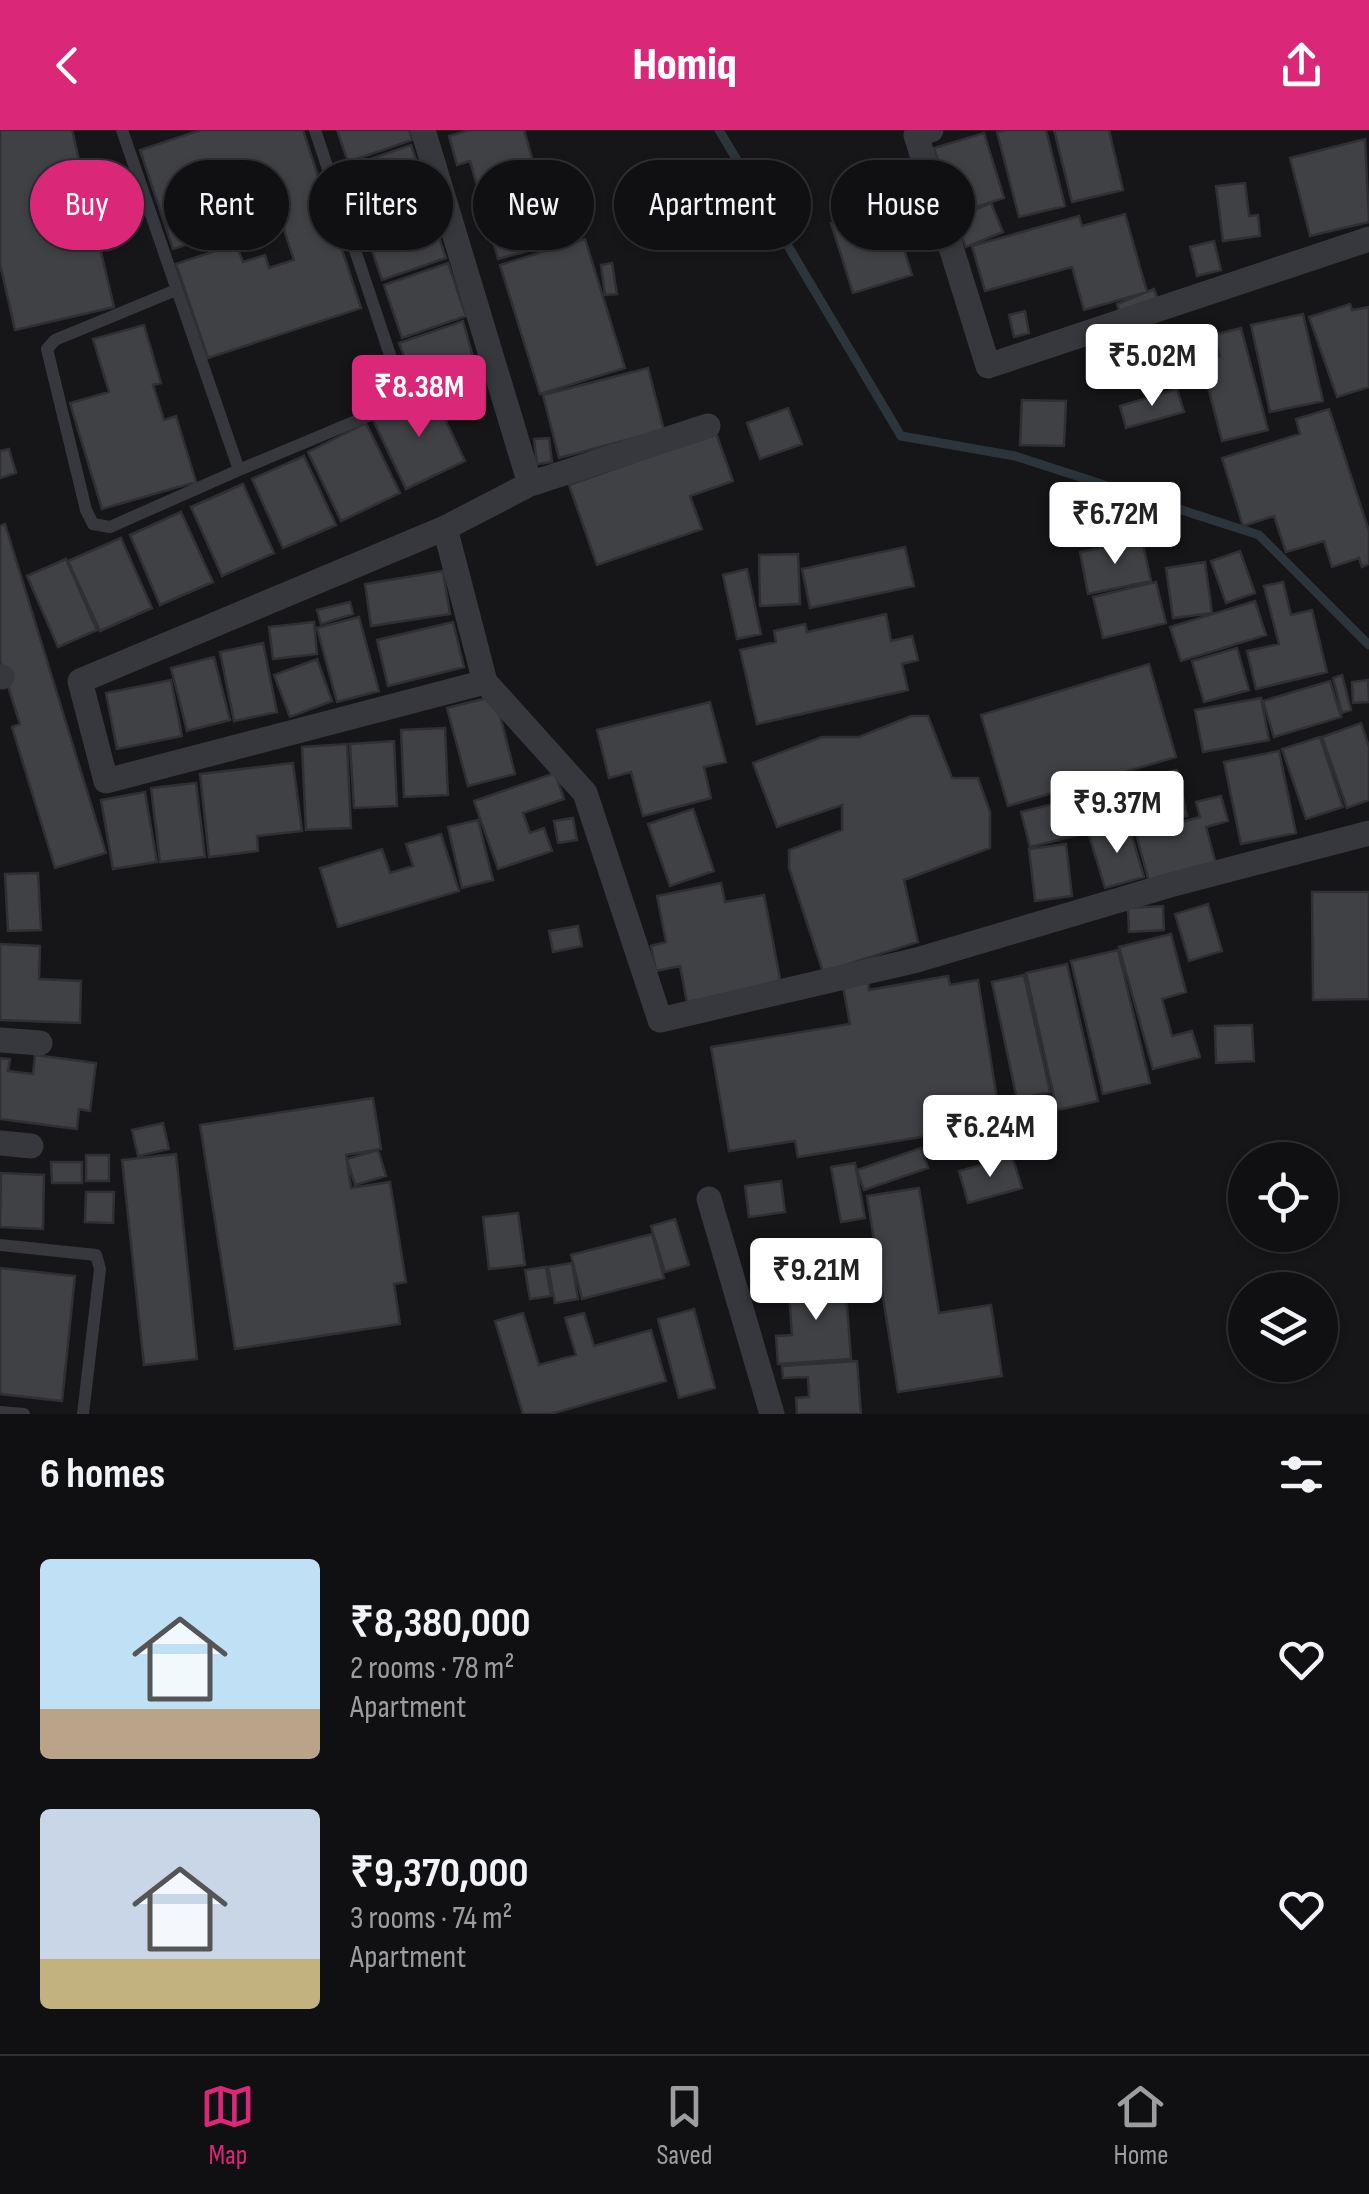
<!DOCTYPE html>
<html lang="en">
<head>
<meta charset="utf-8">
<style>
	:root { --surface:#101012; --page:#1e1e20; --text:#f1f3f6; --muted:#9c9d9f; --line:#303032; --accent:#db2777 }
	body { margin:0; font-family:"Sofia Sans Condensed",sans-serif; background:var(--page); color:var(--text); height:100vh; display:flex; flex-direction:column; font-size:38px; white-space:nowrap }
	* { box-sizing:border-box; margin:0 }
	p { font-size:32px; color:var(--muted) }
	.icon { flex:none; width:55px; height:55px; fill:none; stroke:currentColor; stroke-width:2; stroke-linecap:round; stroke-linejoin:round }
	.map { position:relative; height:1284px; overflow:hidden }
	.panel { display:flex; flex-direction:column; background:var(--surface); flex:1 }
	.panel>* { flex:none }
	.hud { position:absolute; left:30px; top:30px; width:1310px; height:90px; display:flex; gap:20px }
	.fabs { position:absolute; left:1228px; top:1012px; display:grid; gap:20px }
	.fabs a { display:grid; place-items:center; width:110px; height:110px; border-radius:50%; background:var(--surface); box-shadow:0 2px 8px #0004,0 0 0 2px var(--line); font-size:50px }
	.price { position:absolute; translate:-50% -85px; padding:0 22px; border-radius:10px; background:#fff; color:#222; font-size:32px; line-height:65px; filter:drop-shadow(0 2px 5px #0008) }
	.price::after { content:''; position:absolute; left:50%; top:60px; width:30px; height:22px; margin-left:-15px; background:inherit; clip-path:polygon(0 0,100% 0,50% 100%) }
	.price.active { background:var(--accent); color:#fff }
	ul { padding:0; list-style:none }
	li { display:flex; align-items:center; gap:30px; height:250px; padding:0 40px }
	li span { display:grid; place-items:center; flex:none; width:280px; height:200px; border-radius:10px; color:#555 }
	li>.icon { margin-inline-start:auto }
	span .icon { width:120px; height:120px; fill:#fffc; stroke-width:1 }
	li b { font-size:42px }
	h2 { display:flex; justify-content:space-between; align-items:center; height:120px; padding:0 40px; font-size:42px }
	.chip { padding:0 35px; border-radius:45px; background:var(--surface); box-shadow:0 2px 8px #0004,0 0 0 2px var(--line); font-size:35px; line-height:90px }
	.chip.active { background:var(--accent); color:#fff }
	header { display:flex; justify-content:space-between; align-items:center; height:130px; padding:0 40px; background:var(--accent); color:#fff; font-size:45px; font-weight:800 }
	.dock { display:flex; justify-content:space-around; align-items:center; height:140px; border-top:2px solid var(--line); background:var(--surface); font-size:28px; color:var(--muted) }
	.dock a { display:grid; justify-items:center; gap:5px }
	.dock .active { color:var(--accent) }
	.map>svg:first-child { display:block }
</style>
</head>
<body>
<header><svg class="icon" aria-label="back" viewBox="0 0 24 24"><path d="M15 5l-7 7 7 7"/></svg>Homiq<svg class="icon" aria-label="share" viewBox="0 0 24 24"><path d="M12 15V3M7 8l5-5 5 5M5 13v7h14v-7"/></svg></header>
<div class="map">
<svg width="1369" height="1284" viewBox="0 0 1369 1284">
	<rect width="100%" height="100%" fill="#161618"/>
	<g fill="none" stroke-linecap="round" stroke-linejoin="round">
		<path stroke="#2c353c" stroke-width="9" d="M 719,0 L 901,306 L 1015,326 L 1259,405 L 1369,515"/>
	</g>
	<path fill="#404145" stroke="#303034" stroke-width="2.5" d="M 0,0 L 72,0 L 114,177 L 15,200 L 0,134 Z
		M 201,0 L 303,0 L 361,178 L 208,228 L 176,134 L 236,114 L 243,132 L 265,125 L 269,138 L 294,130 L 266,45 L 209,63 L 223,103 L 173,119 L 140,20 Z
		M 337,0 L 409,0 L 412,10 L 348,32 Z
		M 469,0 L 524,0 L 538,49 L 480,66 L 470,31 L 457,35 L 449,6 Z
		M 1006,0 L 1046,0 L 1065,76 L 1019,87 L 997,2 Z
		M 1054,0 L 1109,0 L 1123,60 L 1072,72 Z
		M 984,3 L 1004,68 L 954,84 L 934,18 Z
		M 1365,9 L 1369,92 L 1310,106 L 1290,28 Z
		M 411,15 L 429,68 L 365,89 L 347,37 Z
		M 564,39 L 582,106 L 498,129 L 482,69 L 542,54 L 539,45 Z
		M 1245,53 L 1249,86 L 1258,85 L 1260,106 L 1223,111 L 1216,56 Z
		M 906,69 L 919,111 L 903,116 L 912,145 L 853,163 L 831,93 Z
		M 991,73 L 1003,102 L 966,117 L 954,88 Z
		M 428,75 L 446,128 L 382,150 L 364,96 Z
		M 1125,84 L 1147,162 L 1084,180 L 1072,137 L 985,161 L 972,116 L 1079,86 L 1082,96 Z
		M 585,109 L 625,238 L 540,264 L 500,135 Z
		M 1214,111 L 1221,140 L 1197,146 L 1190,117 Z
		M 448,133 L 466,186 L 402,208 L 384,155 Z
		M 612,133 L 617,164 L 605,165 L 601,135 Z
		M 1154,159 L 1160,174 L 1122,189 L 1117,174 Z
		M 1350,174 L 1352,180 L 1369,177 L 1369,257 L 1337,267 L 1309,187 Z
		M 1025,181 L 1029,203 L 1014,207 L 1009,185 Z
		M 1303,184 L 1323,271 L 1270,282 L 1251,195 Z
		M 463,191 L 478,245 L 417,260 L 399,213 Z
		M 144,195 L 161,253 L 153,255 L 164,290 L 176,286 L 196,352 L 102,379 L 70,273 L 109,262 L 93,209 Z
		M 1241,198 L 1268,300 L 1222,311 L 1201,230 L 1220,226 L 1214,205 Z
		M 648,238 L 664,300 L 559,328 L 543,265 Z
		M 1177,259 L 1184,282 L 1126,298 L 1120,276 Z
		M 432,262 L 465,331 L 406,359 L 373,290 Z
		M 1022,270 L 1066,271 L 1064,316 L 1020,315 Z
		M 788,278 L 802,314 L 760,329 L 747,293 Z
		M 1329,279 L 1369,401 L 1369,434 L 1362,437 L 1359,428 L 1332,437 L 1324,411 L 1286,422 L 1274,386 L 1243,396 L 1222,328 L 1300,304 L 1296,289 Z
		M 366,293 L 400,363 L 341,391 L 308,322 Z
		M 716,303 L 733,351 L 690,366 L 702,399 L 597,435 L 569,355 Z
		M 549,308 L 552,332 L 537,334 L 534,309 Z
		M 9,319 L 16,343 L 0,348 L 0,321 Z
		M 304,326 L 336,395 L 283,418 L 252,349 Z
		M 243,354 L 274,423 L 222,446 L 191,377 Z
		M 181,382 L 213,452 L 160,475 L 130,405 Z
		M 5,394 L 106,723 L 55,738 L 12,597 L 20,594 L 0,531 L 0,396 Z
		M 121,408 L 152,478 L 100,501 L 68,431 Z
		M 1142,410 L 1151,451 L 1088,464 L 1080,422 Z
		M 905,417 L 914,456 L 810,478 L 802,439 Z
		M 1240,421 L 1255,463 L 1226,473 L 1211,431 Z
		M 798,424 L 800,474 L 760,476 L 759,425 Z
		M 66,429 L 97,500 L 58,517 L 27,446 Z
		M 1205,432 L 1212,483 L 1173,488 L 1166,438 Z
		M 747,439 L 761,504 L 737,509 L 723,445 Z
		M 443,441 L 450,484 L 371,496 L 365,454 Z
		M 1156,452 L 1166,493 L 1103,508 L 1093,467 Z
		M 1283,452 L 1291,485 L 1312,480 L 1327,542 L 1256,559 L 1247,521 L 1279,514 L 1264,456 Z
		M 1255,471 L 1266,505 L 1181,531 L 1170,497 Z
		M 350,472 L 353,484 L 321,494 L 317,480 Z
		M 886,484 L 891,511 L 912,506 L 918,530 L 902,534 L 908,560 L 757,594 L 740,520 L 776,512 L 774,501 L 805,494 L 807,502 Z
		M 359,487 L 379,561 L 337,572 L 317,498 Z
		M 314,492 L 317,524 L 273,529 L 269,497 Z
		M 453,492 L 464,537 L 388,556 L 377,510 Z
		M 263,513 L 277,582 L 234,591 L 220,522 Z
		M 1237,518 L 1249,560 L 1204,572 L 1192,531 Z
		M 214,527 L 230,590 L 187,601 L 171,538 Z
		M 317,529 L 332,571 L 290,587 L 274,545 Z
		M 1149,534 L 1176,627 L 1008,676 L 981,585 Z
		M 1342,545 L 1351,580 L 1342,583 L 1333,548 Z
		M 171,550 L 182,606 L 117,619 L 106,563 Z
		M 1368,550 L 1369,572 L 1353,573 L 1352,552 Z
		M 1330,551 L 1341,587 L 1274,607 L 1263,571 Z
		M 495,566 L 515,644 L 468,656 L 447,578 Z
		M 1261,568 L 1269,610 L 1203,622 L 1195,580 Z
		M 710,572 L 726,632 L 704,637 L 711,668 L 643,686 L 631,642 L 609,648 L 597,600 Z
		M 911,586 L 928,586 L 952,648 L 978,648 L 990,682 L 990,718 L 904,750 L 918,812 L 823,842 L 789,738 L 789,720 L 842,700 L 842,675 L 777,697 L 753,633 L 822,607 L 859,607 Z
		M 1361,593 L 1369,617 L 1369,670 L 1347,678 L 1322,607 Z
		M 445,598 L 448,665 L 404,667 L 401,600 Z
		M 1320,607 L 1343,677 L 1306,689 L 1282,619 Z
		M 394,611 L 397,676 L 354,678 L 350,614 Z
		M 347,614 L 351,698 L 306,700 L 302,617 Z
		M 1279,621 L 1296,703 L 1241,714 L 1224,632 Z
		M 293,633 L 302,701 L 257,706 L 258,721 L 209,727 L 200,644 Z
		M 1177,640 L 1187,686 L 1131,697 L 1121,651 Z
		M 555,643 L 564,669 L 523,683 L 530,703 L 544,698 L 552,721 L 498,739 L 474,671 Z
		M 196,653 L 205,727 L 160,732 L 151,658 Z
		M 1119,658 L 1127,693 L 1030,717 L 1021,682 Z
		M 145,662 L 157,732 L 113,739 L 101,670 Z
		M 1221,666 L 1228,691 L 1206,697 L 1216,734 L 1149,752 L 1136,704 L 1200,687 L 1196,672 Z
		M 693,679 L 714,741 L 670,756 L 648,694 Z
		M 573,688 L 577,710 L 558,713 L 554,691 Z
		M 478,690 L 493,750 L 462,758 L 448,697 Z
		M 1128,693 L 1144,747 L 1105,758 L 1089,705 Z
		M 441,704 L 459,761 L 338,797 L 320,738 L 382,719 L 390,743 L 413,736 L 406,714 Z
		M 1066,714 L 1072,766 L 1035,771 L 1029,719 Z
		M 38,743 L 41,800 L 8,801 L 5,744 Z
		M 721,753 L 725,772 L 764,765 L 781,854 L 687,872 L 680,836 L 656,841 L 651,816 L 666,812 L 657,766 Z
		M 1312,762 L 1369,762 L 1369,869 L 1313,870 Z
		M 1208,774 L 1222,821 L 1189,831 L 1175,784 Z
		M 1163,776 L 1164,800 L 1129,802 L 1128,778 Z
		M 578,796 L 582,816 L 553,822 L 549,801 Z
		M 1171,804 L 1186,862 L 1162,869 L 1172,906 L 1192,901 L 1200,927 L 1153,939 L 1119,817 Z
		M 0,814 L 40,816 L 39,849 L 81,851 L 80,893 L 0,890 Z
		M 1118,820 L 1150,953 L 1103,964 L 1071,831 Z
		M 1067,834 L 1098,971 L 1057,980 L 1026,843 Z
		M 1024,845 L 1050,962 L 1017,969 L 992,852 Z
		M 867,846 L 869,860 L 948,846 L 950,855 L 978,850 L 1001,994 L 798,1027 L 795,1011 L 729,1021 L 711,917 L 850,894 L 842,851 Z
		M 1252,895 L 1254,931 L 1216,933 L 1215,896 Z
		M 35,925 L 96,933 L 90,981 L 79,979 L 77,999 L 0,989 L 0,928 L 10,929 L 8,941 L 33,944 Z
		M 373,968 L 381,1019 L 346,1025 L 351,1058 L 390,1052 L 406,1152 L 394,1154 L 400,1194 L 235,1219 L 200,995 Z
		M 163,993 L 169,1019 L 138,1026 L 132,1000 Z
		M 921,1018 L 928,1038 L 864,1060 L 857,1040 Z
		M 378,1020 L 386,1046 L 355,1055 L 347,1029 Z
		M 176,1024 L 197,1229 L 144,1235 L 122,1030 Z
		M 86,1025 L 109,1025 L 109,1051 L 86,1051 Z
		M 1012,1026 L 1022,1058 L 968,1073 L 959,1041 Z
		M 51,1032 L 82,1032 L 82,1053 L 52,1053 Z
		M 855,1033 L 865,1088 L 841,1092 L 831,1037 Z
		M 1,1043 L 44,1045 L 43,1099 L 0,1097 Z
		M 781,1051 L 785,1082 L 749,1087 L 745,1056 Z
		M 919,1058 L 939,1183 L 991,1175 L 1002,1246 L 898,1262 L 867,1066 Z
		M 86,1062 L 114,1062 L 113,1093 L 85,1092 Z
		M 518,1083 L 525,1135 L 489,1139 L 483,1087 Z
		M 675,1089 L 689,1135 L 665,1142 L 651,1096 Z
		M 652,1104 L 664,1148 L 582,1169 L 571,1125 Z
		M 572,1133 L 578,1169 L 555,1173 L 548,1137 Z
		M 546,1137 L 551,1166 L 530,1169 L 525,1140 Z
		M 0,1138 L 75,1146 L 62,1271 L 0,1264 Z
		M 845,1148 L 851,1229 L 778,1234 L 776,1206 L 792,1205 L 788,1151 Z
		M 694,1179 L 715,1258 L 679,1268 L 658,1189 Z
		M 523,1183 L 539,1235 L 576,1225 L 565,1188 L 584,1183 L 594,1216 L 651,1200 L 666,1251 L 551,1284 L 523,1284 L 495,1191 Z
		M 857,1231 L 861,1284 L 797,1284 L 796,1268 L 809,1267 L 808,1247 L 783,1248 L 782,1236 Z"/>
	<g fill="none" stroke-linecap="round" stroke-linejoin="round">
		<path stroke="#37383d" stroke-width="12" d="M 122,0 L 239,340 L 394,275 L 402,261 L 315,0
			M 176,160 L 55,210 L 47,219 L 86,380 L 93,394 L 110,397 L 239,340
			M 0,1115 L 96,1125 L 100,1139 L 83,1284
			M 0,1282 L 24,1284"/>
		<path stroke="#37383d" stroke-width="25" d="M 423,0 L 530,354 L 445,398 L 80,551 L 106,651 L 485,552 L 445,398
			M 931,0 L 916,5 L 988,236 L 1369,109
			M 530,354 L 708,296
			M 0,547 L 2,547
			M 485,552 L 585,663 L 660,890 L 917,830 L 1170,755 L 1369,703
			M 0,910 L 40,913
			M 0,1013 L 31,1016
			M 709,1069 L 772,1284"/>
	</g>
</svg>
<div class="fabs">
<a><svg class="icon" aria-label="locate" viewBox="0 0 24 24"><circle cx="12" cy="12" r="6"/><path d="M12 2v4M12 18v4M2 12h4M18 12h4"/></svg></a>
<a><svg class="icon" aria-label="layers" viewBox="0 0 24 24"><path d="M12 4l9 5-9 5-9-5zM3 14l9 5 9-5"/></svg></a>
</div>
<b class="price" style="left:1152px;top:279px">₹5.02M</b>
<b class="price active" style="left:419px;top:310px">₹8.38M</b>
<b class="price" style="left:1115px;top:437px">₹6.72M</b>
<b class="price" style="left:1117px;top:726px">₹9.37M</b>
<b class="price" style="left:990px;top:1050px">₹6.24M</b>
<b class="price" style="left:816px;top:1193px">₹9.21M</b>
<div class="hud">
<a class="chip active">Buy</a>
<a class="chip">Rent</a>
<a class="chip">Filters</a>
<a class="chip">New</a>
<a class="chip">Apartment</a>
<a class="chip">House</a>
</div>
</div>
<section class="panel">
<h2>6 homes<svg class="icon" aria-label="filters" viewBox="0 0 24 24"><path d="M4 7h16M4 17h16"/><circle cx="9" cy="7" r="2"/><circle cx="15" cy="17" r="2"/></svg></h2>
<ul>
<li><span style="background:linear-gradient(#bfe0f5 75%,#b9a48a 0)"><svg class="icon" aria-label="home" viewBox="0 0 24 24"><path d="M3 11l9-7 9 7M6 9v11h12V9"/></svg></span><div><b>₹8,380,000</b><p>2 rooms · 78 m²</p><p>Apartment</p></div><svg class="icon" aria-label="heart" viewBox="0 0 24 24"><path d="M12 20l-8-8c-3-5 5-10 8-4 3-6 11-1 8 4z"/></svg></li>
<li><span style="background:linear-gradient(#c9d6e8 75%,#c2b280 0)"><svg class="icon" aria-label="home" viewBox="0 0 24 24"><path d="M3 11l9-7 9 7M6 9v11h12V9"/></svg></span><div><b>₹9,370,000</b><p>3 rooms · 74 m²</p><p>Apartment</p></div><svg class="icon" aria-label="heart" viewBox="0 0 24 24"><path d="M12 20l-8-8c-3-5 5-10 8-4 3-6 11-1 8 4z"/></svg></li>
</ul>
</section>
<nav class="dock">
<a class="active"><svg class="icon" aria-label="map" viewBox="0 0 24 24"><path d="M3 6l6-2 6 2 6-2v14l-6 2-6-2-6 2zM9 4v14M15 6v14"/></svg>Map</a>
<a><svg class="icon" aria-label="saved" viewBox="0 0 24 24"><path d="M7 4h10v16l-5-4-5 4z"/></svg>Saved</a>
<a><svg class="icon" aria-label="home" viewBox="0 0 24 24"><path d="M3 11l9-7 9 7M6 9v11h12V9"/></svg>Home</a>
</nav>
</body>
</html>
